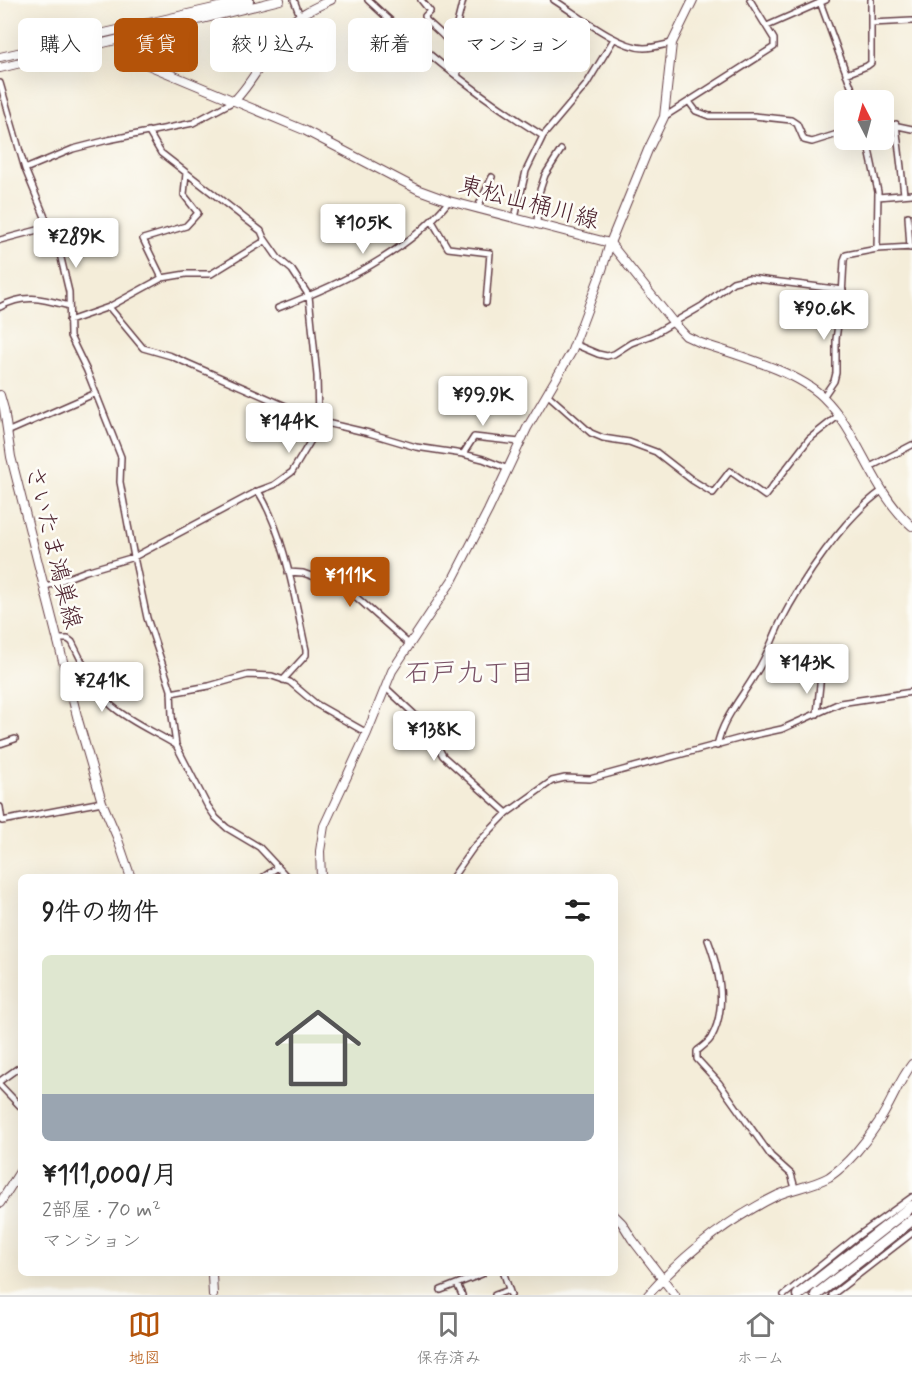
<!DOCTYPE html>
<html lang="ja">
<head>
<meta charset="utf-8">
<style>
	:root { --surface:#fff; --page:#f6f6f6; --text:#222; --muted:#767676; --line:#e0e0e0; --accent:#b45309 }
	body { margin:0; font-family:Mynerve,"Klee One",sans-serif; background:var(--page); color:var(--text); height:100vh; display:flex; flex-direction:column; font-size:22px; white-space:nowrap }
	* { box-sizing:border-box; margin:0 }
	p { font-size:20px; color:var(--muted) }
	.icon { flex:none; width:33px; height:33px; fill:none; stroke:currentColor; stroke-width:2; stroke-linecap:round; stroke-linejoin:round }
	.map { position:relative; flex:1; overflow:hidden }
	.side { position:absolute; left:18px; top:874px; width:600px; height:402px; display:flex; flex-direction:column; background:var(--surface); border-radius:9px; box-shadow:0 6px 24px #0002 }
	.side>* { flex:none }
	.banner { position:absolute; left:18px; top:18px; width:600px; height:54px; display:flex; gap:12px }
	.needle { width:39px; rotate:354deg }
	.controls { position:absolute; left:834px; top:90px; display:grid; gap:12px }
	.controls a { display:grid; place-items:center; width:60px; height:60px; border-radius:9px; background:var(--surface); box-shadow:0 6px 24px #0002; font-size:30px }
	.price { position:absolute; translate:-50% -51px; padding:0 14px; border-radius:6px; background:#fff; color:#222; font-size:20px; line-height:39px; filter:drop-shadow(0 2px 3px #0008) }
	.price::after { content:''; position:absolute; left:50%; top:36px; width:18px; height:14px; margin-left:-9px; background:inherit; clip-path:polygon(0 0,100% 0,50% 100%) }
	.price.current { background:var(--accent); color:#fff }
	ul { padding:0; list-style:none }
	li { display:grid; align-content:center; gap:12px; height:318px; padding:0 24px }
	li+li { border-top:2px solid var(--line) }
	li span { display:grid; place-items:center; height:186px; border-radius:9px; color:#555 }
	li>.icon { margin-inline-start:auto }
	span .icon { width:108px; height:108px; fill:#fffc; stroke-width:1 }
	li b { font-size:26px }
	h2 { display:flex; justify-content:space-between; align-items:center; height:72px; padding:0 24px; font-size:26px }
	.tag { padding:0 21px; border-radius:9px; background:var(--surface); box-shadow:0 6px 24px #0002; font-size:21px; line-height:54px }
	.tag.current { background:var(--accent); color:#fff }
	.dock { display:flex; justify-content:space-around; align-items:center; height:84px; border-top:2px solid var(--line); background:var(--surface); font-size:16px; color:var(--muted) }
	.dock a { display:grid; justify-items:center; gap:3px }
	.dock .current { color:var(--accent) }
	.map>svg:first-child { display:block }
</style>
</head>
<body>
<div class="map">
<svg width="912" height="1295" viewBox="0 0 912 1295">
	<rect width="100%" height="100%" fill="#fdfcf7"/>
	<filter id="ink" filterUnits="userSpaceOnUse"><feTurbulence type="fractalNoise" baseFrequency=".0167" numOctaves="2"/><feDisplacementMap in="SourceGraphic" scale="12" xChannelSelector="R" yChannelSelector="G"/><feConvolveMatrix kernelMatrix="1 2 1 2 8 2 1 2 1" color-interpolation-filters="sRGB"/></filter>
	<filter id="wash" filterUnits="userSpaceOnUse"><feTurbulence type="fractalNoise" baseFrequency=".008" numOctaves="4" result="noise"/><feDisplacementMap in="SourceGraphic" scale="24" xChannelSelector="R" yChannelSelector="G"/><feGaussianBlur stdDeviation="1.35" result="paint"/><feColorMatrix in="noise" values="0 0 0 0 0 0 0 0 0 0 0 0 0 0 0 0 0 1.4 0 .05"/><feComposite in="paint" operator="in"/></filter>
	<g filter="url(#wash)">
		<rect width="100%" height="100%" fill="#f4edd9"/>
	</g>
	<g filter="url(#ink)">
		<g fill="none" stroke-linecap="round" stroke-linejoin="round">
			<g stroke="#643e45" stroke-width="8">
				<path id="street" d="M 294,0 L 300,16
					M 368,0 C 422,51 480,97 543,136 L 526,171 L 515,218
					M 421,0 L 430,11 L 425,16 L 426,20 C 452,44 454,41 458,77
					M 554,0 C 578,15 617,47 644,48 C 653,48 663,45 672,43
					M 820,2 L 856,100
					M 871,23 L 912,21
					M 767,26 L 826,0
					M 452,44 L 463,0
					M 846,74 L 867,66 L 871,63 L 871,0
					M 0,83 L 25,169 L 49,227 L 56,237 L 69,292 L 70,336 L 87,371 L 121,457 L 120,482 L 134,557 L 147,618 L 171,690 L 172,716 L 176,745 L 207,805 L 216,818 L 227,828 L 259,847 L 288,878
					M 690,103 L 696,111 L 709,116 L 754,116 L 791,120 L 797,124 L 804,140 L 812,142 L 844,132
					M 664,117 L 774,47 L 774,39 L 750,0
					M 884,123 L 912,129
					M 896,124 L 904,194
					M 543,136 L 586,85 L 614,39
					M 867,140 L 878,192 L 877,249
					M 25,169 L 73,149 L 108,140 L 193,123 L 234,101
					M 878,197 L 912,194
					M 477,209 L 492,177
					M 908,216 L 910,248
					M 432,221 L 448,248 L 490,253 L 486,303
					M 537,223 L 539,193 L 545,175 L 561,150
					M 264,238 L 278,258 L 292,270 L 309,296 L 317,376 L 318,420
					M 0,240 L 49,227
					M 162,278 L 143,239 L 186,226 L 198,213 L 184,195 L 186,173
					M 0,307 C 25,293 43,299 69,306
					M 109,307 L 143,348 L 171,356 L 322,422 L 369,433 L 416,447 L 463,454 L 483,459 L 508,469
					M 278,308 C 338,285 408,253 449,201
					M 69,321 L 109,307 L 162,278 L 186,274 L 211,274 L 263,242 L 264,238 L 261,231 L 161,153 L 148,131
					M 574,344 L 598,354 L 607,356 L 614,354 L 631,343 L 652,335 L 702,306 L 733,282 L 749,278 L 843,290
					M 547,394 L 591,433 L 603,438 L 629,442 L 656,452 L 692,480 L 713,493 L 730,471 L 765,496 L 809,439 L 838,416
					M 823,397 L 834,381 L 836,373 L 836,339 L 842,296 L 844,260 L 846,255 L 877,249 L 912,247
					M 7,432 L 96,393
					M 463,454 L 474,437 L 520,442
					M 870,467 L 912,445
					M 258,491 C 285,534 295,601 306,650 L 306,655 L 283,680
					M 288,572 L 303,573 L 346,588 L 409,644
					M 44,587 L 86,571 L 134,557 L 258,491 L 274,485 L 292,472 L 322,422
					M 57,639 L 68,639 L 72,642 C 83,663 94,690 112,706 C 130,722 155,732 176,745
					M 385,687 L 414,714 L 433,738 L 443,756 L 507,813
					M 171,693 L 209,686 L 248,675 L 272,676 L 290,682 L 316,704 L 367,733
					M 817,714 L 821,674
					M 0,744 L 15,739
					M 717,746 C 722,719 743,696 756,673 C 766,658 772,640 780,623 C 802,580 844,517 883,490
					M 0,807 L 2,821 L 102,802
					M 262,878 L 278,867
					M 452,878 L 473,848 L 507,813 L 552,781 L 565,778 L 590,779 L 745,737 L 782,729 L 840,703 L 912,692
					M 708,940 C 719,969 728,1008 711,1038 C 708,1043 702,1047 697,1051 L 697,1059 L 719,1083 L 771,1156 L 791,1174 L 795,1188
					M 0,1081 L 21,1066
					M 0,1085 L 21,1107
					M 504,1274 L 511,1295
					M 457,1284 L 462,1295
					M 441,1290 L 482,1274
					M 495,1295 L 509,1290
					M 784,1295 L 855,1238 L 912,1197
					M 832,1295 L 912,1233"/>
			</g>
			<g stroke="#643e45" stroke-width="10">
				<path id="secondary" d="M 122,29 L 249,0
					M 124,38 L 280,0
					M 234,101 C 256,79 267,50 287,27 C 297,15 316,7 331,0
					M 321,878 L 320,851 L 324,826 L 367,733 L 392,671 L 453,579 L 488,511 L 527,428 L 571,353 L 602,270 L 610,243 L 648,150 L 664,117 L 672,43 L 693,0
					M 0,1203 L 21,1170
					M 615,1216 L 622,1223 L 632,1239 L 675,1295
					M 648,1295 C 685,1253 727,1220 778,1195 C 794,1188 813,1186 829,1177 C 847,1165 866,1142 878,1123 C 891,1104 898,1082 912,1064"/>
			</g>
			<g stroke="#643e45" stroke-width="10">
				<path id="primary" d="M 0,57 L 122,29 C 126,44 135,55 148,65 L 304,130 L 419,190 L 449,201 L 610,243 L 673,322 L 686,336 L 701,343 C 736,355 797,371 823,397 C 860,433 872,492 912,526
					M 0,68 L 124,38
					M 0,395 L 4,409 L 11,457 L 78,720 L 102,802 L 117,837 L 131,878
					M 212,1274 L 213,1295"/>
			</g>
			<g stroke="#643e45" stroke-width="13">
				<path id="highway" d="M 798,1295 L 912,1206
					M 816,1295 L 912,1220"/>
			</g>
			<use href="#street" stroke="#fff" stroke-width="5"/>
			<use href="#secondary" stroke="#fff" stroke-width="8"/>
			<use href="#primary" stroke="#fff" stroke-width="8"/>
			<use href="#highway" stroke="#fff" stroke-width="10"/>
		</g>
	</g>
	<g text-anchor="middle" stroke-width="5" stroke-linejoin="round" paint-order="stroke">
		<g font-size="24" fill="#4a1f2b" stroke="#fdfcf7">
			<text transform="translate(529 202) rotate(15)" y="8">東松山桶川線</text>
			<text transform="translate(54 547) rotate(76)" y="8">さいたま鴻巣線</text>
		</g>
		<g font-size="26" fill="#785165" stroke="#fdfcf7">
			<text x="470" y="681">石戸九丁目</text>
		</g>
	</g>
</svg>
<div class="controls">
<a><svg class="needle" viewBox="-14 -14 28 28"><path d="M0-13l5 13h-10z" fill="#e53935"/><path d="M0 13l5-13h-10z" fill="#767676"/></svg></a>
</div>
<b class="price" style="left:363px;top:255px">¥105K</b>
<b class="price" style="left:76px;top:269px">¥289K</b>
<b class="price" style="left:824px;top:341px">¥90.6K</b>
<b class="price" style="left:483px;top:427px">¥99.9K</b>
<b class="price" style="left:289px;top:454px">¥144K</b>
<b class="price current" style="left:350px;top:608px">¥111K</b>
<b class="price" style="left:807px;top:695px">¥143K</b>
<b class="price" style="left:102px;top:713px">¥241K</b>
<b class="price" style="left:434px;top:762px">¥138K</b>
<div class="banner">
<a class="tag">購入</a>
<a class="tag current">賃貸</a>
<a class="tag">絞り込み</a>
<a class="tag">新着</a>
<a class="tag">マンション</a>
</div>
<section class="side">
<h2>9件の物件<svg class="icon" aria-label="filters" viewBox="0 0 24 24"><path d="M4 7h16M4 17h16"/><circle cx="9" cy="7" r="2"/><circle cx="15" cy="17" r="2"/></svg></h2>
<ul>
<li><span style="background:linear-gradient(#dfe7d0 75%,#9aa5b1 0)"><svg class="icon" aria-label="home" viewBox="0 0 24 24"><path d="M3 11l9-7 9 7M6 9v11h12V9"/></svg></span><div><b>¥111,000/月</b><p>2部屋 · 70 m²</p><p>マンション</p></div></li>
</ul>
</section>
</div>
<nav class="dock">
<a class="current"><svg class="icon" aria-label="map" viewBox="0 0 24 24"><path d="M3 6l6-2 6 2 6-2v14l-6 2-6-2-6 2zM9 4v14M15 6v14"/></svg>地図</a>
<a><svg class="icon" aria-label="saved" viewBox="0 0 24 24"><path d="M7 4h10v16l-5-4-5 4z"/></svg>保存済み</a>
<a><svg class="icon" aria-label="home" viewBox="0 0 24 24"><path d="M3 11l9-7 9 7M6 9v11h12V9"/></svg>ホーム</a>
</nav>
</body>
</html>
